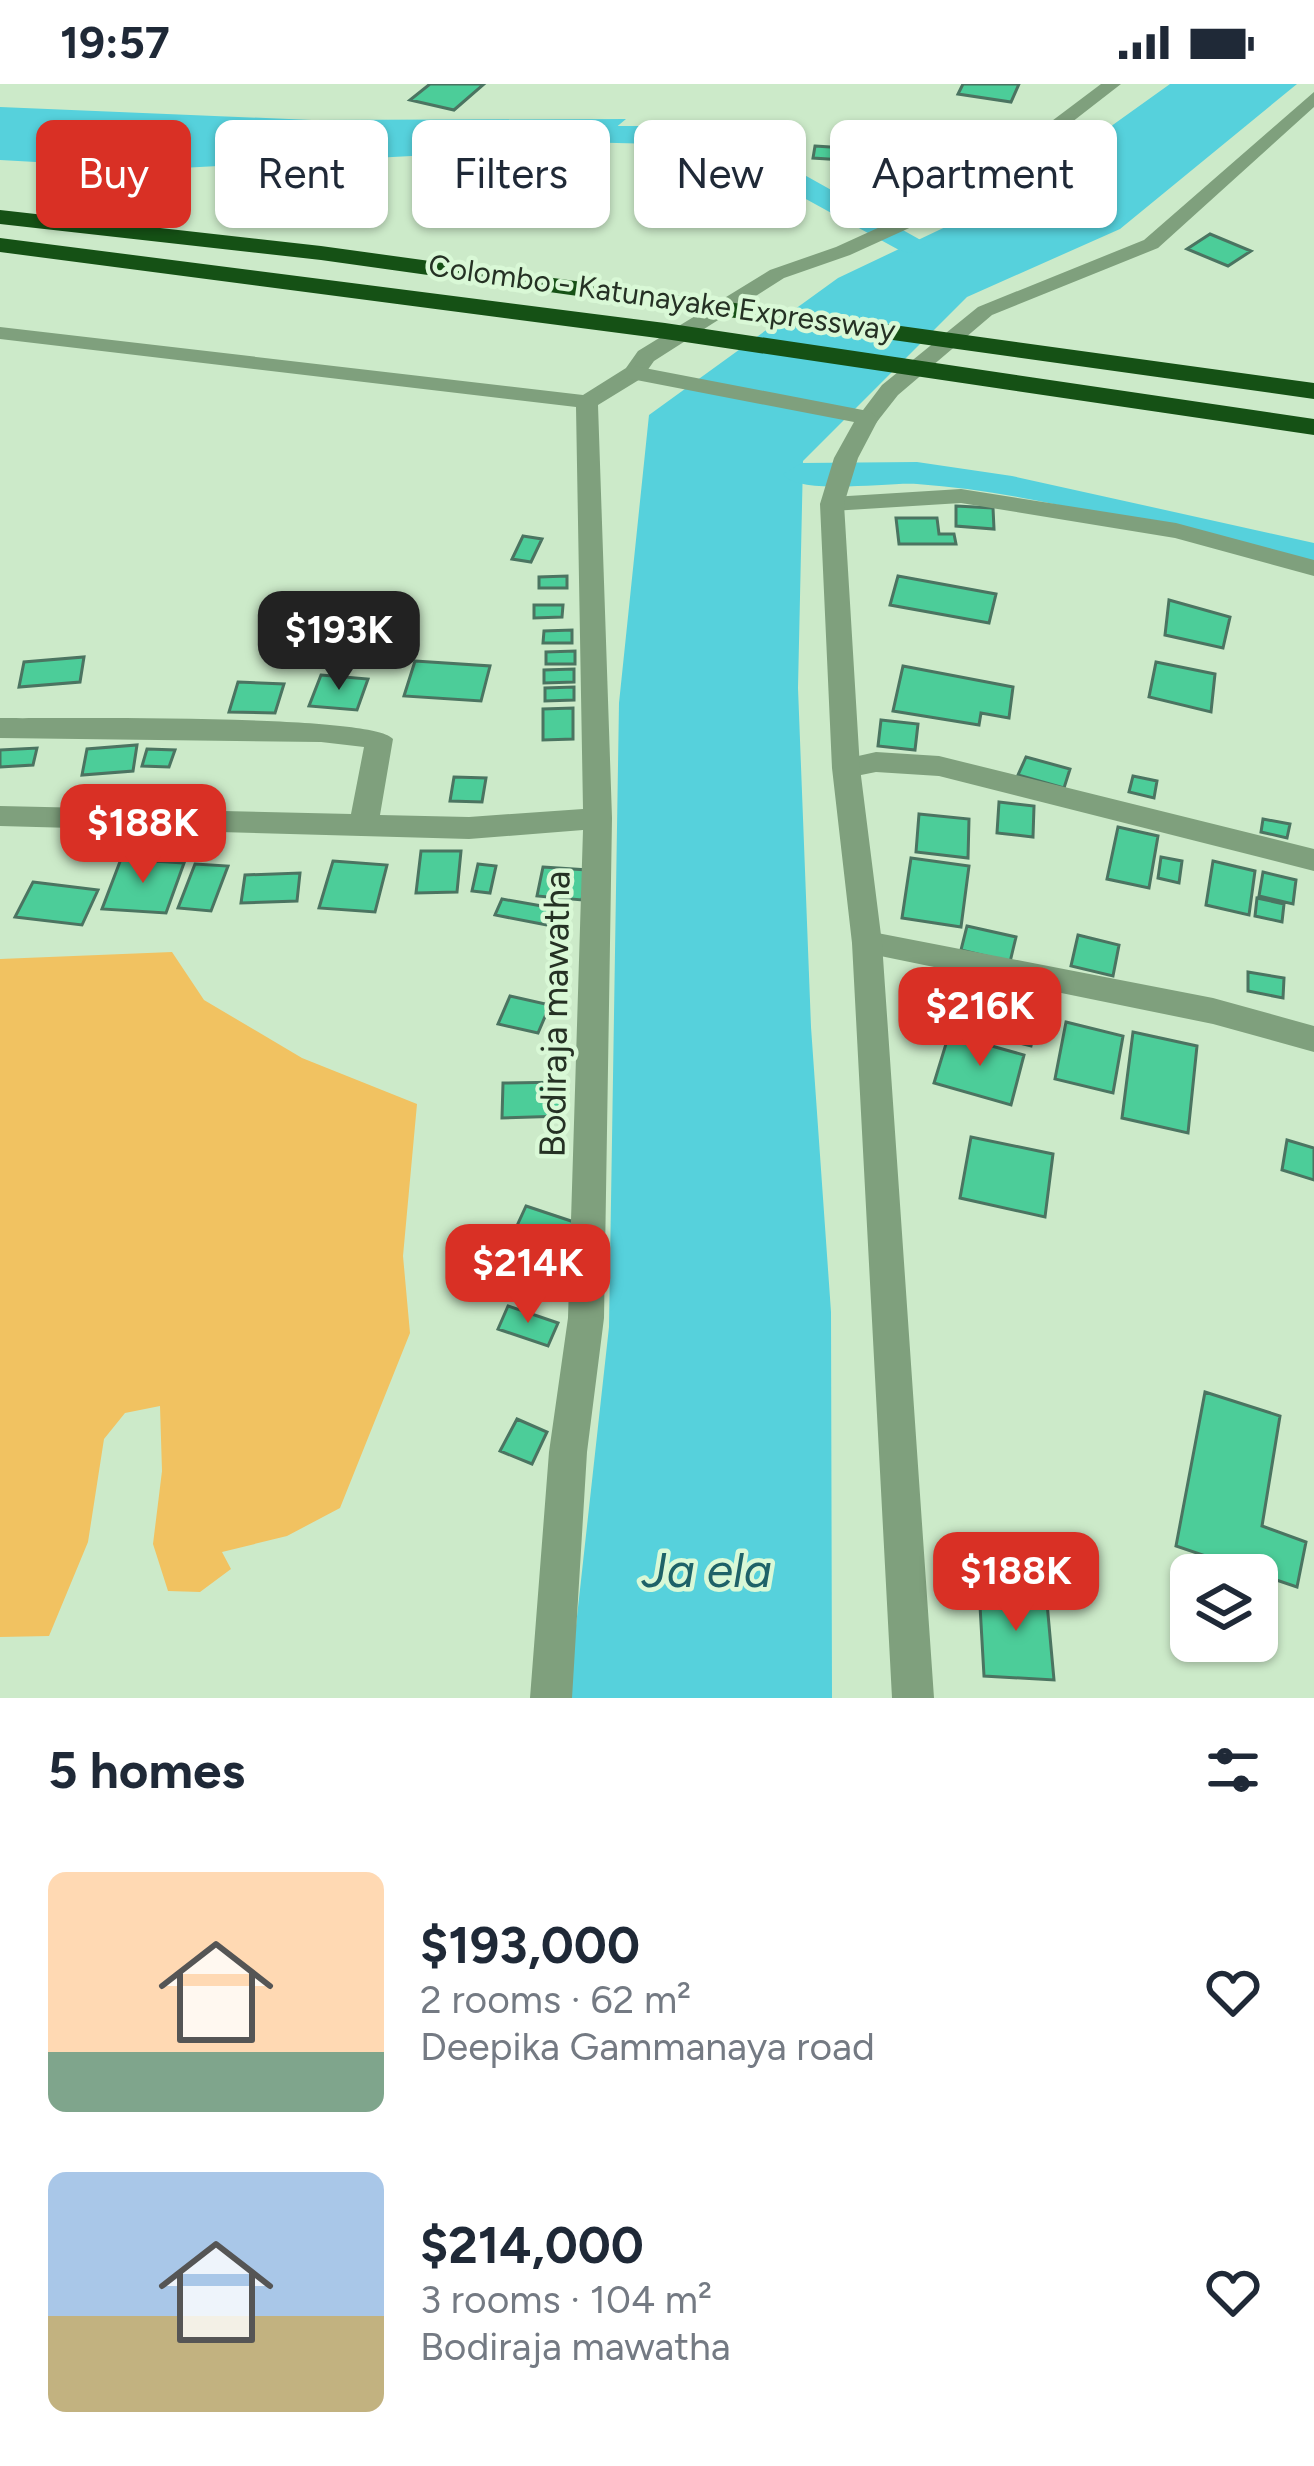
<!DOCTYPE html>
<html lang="en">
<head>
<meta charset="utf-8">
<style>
	:root { --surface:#fff; --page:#f2f2f3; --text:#1f2937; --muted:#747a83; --accent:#d93025 }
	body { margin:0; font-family:Figtree,sans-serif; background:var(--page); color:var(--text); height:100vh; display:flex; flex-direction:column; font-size:45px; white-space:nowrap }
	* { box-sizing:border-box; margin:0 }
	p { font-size:39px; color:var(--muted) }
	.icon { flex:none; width:66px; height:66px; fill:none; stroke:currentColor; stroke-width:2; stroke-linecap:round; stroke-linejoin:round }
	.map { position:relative; height:1614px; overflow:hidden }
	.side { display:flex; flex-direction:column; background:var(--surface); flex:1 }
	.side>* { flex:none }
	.top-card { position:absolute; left:36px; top:36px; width:1242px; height:108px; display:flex; gap:24px }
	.buttons { position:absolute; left:1170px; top:1470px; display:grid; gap:24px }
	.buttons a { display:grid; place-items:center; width:108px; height:108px; border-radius:18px; background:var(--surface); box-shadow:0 3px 9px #0004; font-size:60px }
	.price { position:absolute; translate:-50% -102px; padding:0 27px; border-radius:24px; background:var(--accent); color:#fff; font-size:39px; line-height:78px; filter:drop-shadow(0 3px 6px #0008) }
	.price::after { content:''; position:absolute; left:50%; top:72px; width:36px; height:27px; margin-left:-18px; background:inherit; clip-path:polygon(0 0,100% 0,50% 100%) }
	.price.active { background:#222; color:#fff }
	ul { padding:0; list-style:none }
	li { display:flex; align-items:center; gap:36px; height:300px; padding:0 48px }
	li span { display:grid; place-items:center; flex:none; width:336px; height:240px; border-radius:18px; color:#555 }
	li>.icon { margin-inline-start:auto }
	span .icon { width:144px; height:144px; fill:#fffc; stroke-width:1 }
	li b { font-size:51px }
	h2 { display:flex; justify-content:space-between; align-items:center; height:144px; padding:0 48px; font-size:51px }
	.pill { padding:0 42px; border-radius:18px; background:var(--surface); box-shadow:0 3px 9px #0004; font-size:42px; line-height:108px }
	.pill.active { background:var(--accent); color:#fff }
	.status { display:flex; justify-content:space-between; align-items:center; height:84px; padding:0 60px; background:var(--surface); direction:ltr }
	.status svg { height:33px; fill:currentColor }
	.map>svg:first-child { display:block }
</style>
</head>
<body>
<div class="status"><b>19:57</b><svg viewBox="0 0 49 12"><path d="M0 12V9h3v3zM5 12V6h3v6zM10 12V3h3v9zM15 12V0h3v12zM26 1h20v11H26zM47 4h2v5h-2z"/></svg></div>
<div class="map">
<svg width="1314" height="1614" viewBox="0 0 1314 1614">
	<rect width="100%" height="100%" fill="#cceac9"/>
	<path fill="#f1c261" d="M 172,868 L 204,916 L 302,974 L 417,1020 L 403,1172 L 410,1249 L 340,1424 L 287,1452 L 222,1468 L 231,1485 L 200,1508 L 168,1507 L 153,1460 L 162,1387 L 160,1322 L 125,1329 L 104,1355 L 88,1458 L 49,1552 L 0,1553 L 0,875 Z"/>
	<path fill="#56d1dc" d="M 1170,0 L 1297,0 L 1120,145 L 967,213 L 803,377 L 798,604 L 811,943 L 831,1228 L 832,1614 L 568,1614 L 609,1243 L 619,619 L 649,331 L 838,194 L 1019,108 Z
		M 0,23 L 312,36 L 626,35 L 583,71 L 469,69 L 162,85 L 0,76 Z"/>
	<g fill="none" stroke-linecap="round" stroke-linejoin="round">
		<path fill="#56d1dc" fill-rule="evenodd" d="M 545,42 L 658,42 L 751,61 L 926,159 L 910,169 L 899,166 L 731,74 L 658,60 L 535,57 L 530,51 L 535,45 Z
			M 917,378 L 1012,392 L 1314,459 L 1314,483 C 1186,454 1047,409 917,400 C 888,398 798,412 783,390 L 802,379 Z"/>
	</g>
	<path fill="#4ccd99" stroke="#4b7461" stroke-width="3" d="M 430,0 L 484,0 L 454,26 L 410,16 Z
		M 963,0 L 1019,0 L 1011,18 L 958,10 Z
		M 921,57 L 949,61 L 942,75 L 914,71 Z
		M 690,62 L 726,71 L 718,79 L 681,69 Z
		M 815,62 L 845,64 L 843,76 L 813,74 Z
		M 727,79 L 756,90 L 744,97 L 715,87 Z
		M 1210,150 L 1251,167 L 1228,182 L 1187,165 Z
		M 956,422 L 993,424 L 994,445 L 956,442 Z
		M 896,434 L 937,434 L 939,450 L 954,450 L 956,460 L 899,460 Z
		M 523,452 L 542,455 L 531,478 L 512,475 Z
		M 567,492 L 567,504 L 539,504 L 539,493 Z
		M 898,492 L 996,510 L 989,539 L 890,521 Z
		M 1169,516 L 1230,533 L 1223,564 L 1165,551 Z
		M 534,521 L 563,521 L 562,533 L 534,534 Z
		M 572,546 L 572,559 L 543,559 L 544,547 Z
		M 575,567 L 575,580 L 546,580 L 546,568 Z
		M 84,573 L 80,598 L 19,603 L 24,578 Z
		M 415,577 L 490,582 L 481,617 L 404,612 Z
		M 1156,578 L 1215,590 L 1211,628 L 1149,613 Z
		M 903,582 L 1013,603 L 1009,634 L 981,629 L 979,641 L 893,627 Z
		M 574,585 L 574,598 L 544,599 L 544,586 Z
		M 321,591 L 368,595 L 357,626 L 309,622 Z
		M 238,598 L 284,600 L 275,629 L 229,628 Z
		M 574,603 L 574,616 L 545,617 L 545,604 Z
		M 573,624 L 573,655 L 543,656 L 543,625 Z
		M 881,636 L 918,640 L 915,666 L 878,662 Z
		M 137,661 L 133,687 L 82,691 L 87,665 Z
		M 37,664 L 33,681 L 0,683 L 0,666 Z
		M 147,665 L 175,666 L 169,683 L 142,682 Z
		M 1026,673 L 1070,685 L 1064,704 L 1018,691 Z
		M 1133,692 L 1157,697 L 1154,714 L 1129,708 Z
		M 454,693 L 486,694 L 482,718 L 450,717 Z
		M 999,718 L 1034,722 L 1033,753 L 997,749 Z
		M 919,730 L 969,735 L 968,774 L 916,768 Z
		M 1263,735 L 1290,740 L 1287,754 L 1261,748 Z
		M 1118,743 L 1158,752 L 1149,804 L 1107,795 Z
		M 421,767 L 461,767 L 457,808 L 416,809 Z
		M 1161,773 L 1182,777 L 1179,799 L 1158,794 Z
		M 911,774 L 969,782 L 961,843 L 902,834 Z
		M 121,775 L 184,779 L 166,829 L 102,825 Z
		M 333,777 L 387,781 L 375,828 L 319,824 Z
		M 1213,777 L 1255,787 L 1249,831 L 1206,821 Z
		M 195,780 L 228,782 L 211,827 L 178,824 Z
		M 478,780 L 496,782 L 490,809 L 472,807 Z
		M 543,783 L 587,786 L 582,816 L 537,812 Z
		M 1263,788 L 1296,796 L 1293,820 L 1259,812 Z
		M 300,789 L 297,817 L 241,819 L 245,791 Z
		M 33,798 L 98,806 L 82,841 L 15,833 Z
		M 1257,814 L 1284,820 L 1282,838 L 1255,832 Z
		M 502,815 L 553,824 L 547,841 L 495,831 Z
		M 967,842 L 1016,853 L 1010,878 L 961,866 Z
		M 1078,851 L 1119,861 L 1113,892 L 1071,882 Z
		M 1248,888 L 1284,894 L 1283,914 L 1248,907 Z
		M 510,912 L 550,921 L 538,949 L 498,940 Z
		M 978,917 L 1038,931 L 1031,962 L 970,947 Z
		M 1066,938 L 1123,952 L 1113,1009 L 1055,995 Z
		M 1133,948 L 1197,962 L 1188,1049 L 1122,1034 Z
		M 949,950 L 1024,971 L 1011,1021 L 934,999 Z
		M 564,998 L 564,1032 L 502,1034 L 503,999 Z
		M 971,1053 L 1053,1070 L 1045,1133 L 960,1114 Z
		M 1287,1056 L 1314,1064 L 1314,1096 L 1282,1086 Z
		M 526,1122 L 580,1140 L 565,1175 L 510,1157 Z
		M 508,1222 L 558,1239 L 548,1262 L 498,1245 Z
		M 1205,1308 L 1280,1332 L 1262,1442 L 1306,1458 L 1297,1503 L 1176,1462 Z
		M 517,1335 L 547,1348 L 532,1380 L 500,1367 Z
		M 979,1504 L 1046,1508 L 1054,1596 L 984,1592 Z"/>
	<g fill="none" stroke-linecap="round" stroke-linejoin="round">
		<path fill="#7fa07d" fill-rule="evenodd" d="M 1101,0 L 1121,0 L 973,115 L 850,171 L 784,194 L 654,277 L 642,294 L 598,321 L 612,734 L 604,1234 L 587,1368 L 572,1614 L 530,1614 L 549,1368 L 568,1234 L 583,746 L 469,755 L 0,742 L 0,722 L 351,730 L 364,663 L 321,658 L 0,654 L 0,634 C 52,635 374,629 393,655 L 380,731 L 469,733 L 583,725 L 576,323 L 0,255 L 0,243 L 583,311 L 626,284 L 638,267 L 770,186 L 836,163 L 959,107 Z
			M 1314,8 L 1314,23 L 1158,164 L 992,231 L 898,311 L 876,339 L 860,339 L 857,334 L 882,301 L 978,223 L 1144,156 Z
			M 961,405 L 1176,439 L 1314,476 L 1314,492 L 1175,454 L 961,419 L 832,427 L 820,420 L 832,413 Z
			M 876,668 L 939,672 L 1314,765 L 1314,787 L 939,692 L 876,688 L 846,694 L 832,684 L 836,677 Z
			M 867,847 L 1213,914 L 1314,942 L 1314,968 L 1213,940 L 856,867 L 852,859 L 856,851 Z"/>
		<path fill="#7fa07d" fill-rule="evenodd" d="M 634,282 L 868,327 L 879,334 L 858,374 L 844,420 L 860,684 L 882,859 L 934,1614 L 892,1614 L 852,859 L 832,684 L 820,420 L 834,374 L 854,338 L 626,294 L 626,284 Z"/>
		<path fill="#155115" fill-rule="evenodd" d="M 0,126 L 321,162 L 1314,299 L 1314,315 L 321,176 L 0,140 Z
			M 0,154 L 665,239 L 1314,335 L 1314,351 L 665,255 L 0,168 Z"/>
	</g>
	<g text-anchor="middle" stroke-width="9" stroke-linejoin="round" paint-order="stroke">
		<g font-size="30" fill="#253124" stroke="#d9f8d6">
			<text transform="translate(662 214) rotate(8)" y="10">Colombo - Katunayake Expressway</text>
		</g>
		<g font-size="36" fill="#253124" stroke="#d9f8d6">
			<text transform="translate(554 930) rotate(-89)" y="13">Bodiraja mawatha</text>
		</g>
		<g font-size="48" font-style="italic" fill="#1e6268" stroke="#d9f8d6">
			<text x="707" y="1503">Ja ela</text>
		</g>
	</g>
</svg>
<div class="buttons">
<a><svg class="icon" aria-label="layers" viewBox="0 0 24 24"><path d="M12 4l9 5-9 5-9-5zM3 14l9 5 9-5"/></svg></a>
</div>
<b class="price active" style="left:339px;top:609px">$193K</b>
<b class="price" style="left:143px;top:802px">$188K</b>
<b class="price" style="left:980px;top:985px">$216K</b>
<b class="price" style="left:528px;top:1242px">$214K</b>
<b class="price" style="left:1016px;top:1550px">$188K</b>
<div class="top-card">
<a class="pill active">Buy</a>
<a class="pill">Rent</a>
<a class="pill">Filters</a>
<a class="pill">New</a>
<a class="pill">Apartment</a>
</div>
</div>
<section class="side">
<h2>5 homes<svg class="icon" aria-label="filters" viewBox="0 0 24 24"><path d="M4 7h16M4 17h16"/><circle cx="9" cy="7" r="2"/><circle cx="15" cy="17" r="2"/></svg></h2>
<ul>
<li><span style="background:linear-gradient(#ffd9b3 75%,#7fa58c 0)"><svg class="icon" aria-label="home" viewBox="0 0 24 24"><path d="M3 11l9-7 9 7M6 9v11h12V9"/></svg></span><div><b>$193,000</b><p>2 rooms · 62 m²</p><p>Deepika Gammanaya road</p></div><svg class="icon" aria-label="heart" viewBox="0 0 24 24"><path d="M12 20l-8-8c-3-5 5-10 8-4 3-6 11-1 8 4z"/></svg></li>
<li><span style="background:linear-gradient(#a9c7e8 60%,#c2b280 0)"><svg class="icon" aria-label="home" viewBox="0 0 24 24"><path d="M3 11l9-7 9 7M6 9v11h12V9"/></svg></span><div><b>$214,000</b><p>3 rooms · 104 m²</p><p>Bodiraja mawatha</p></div><svg class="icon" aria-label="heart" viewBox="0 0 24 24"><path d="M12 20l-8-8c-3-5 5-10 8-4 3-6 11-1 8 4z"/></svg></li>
</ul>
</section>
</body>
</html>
